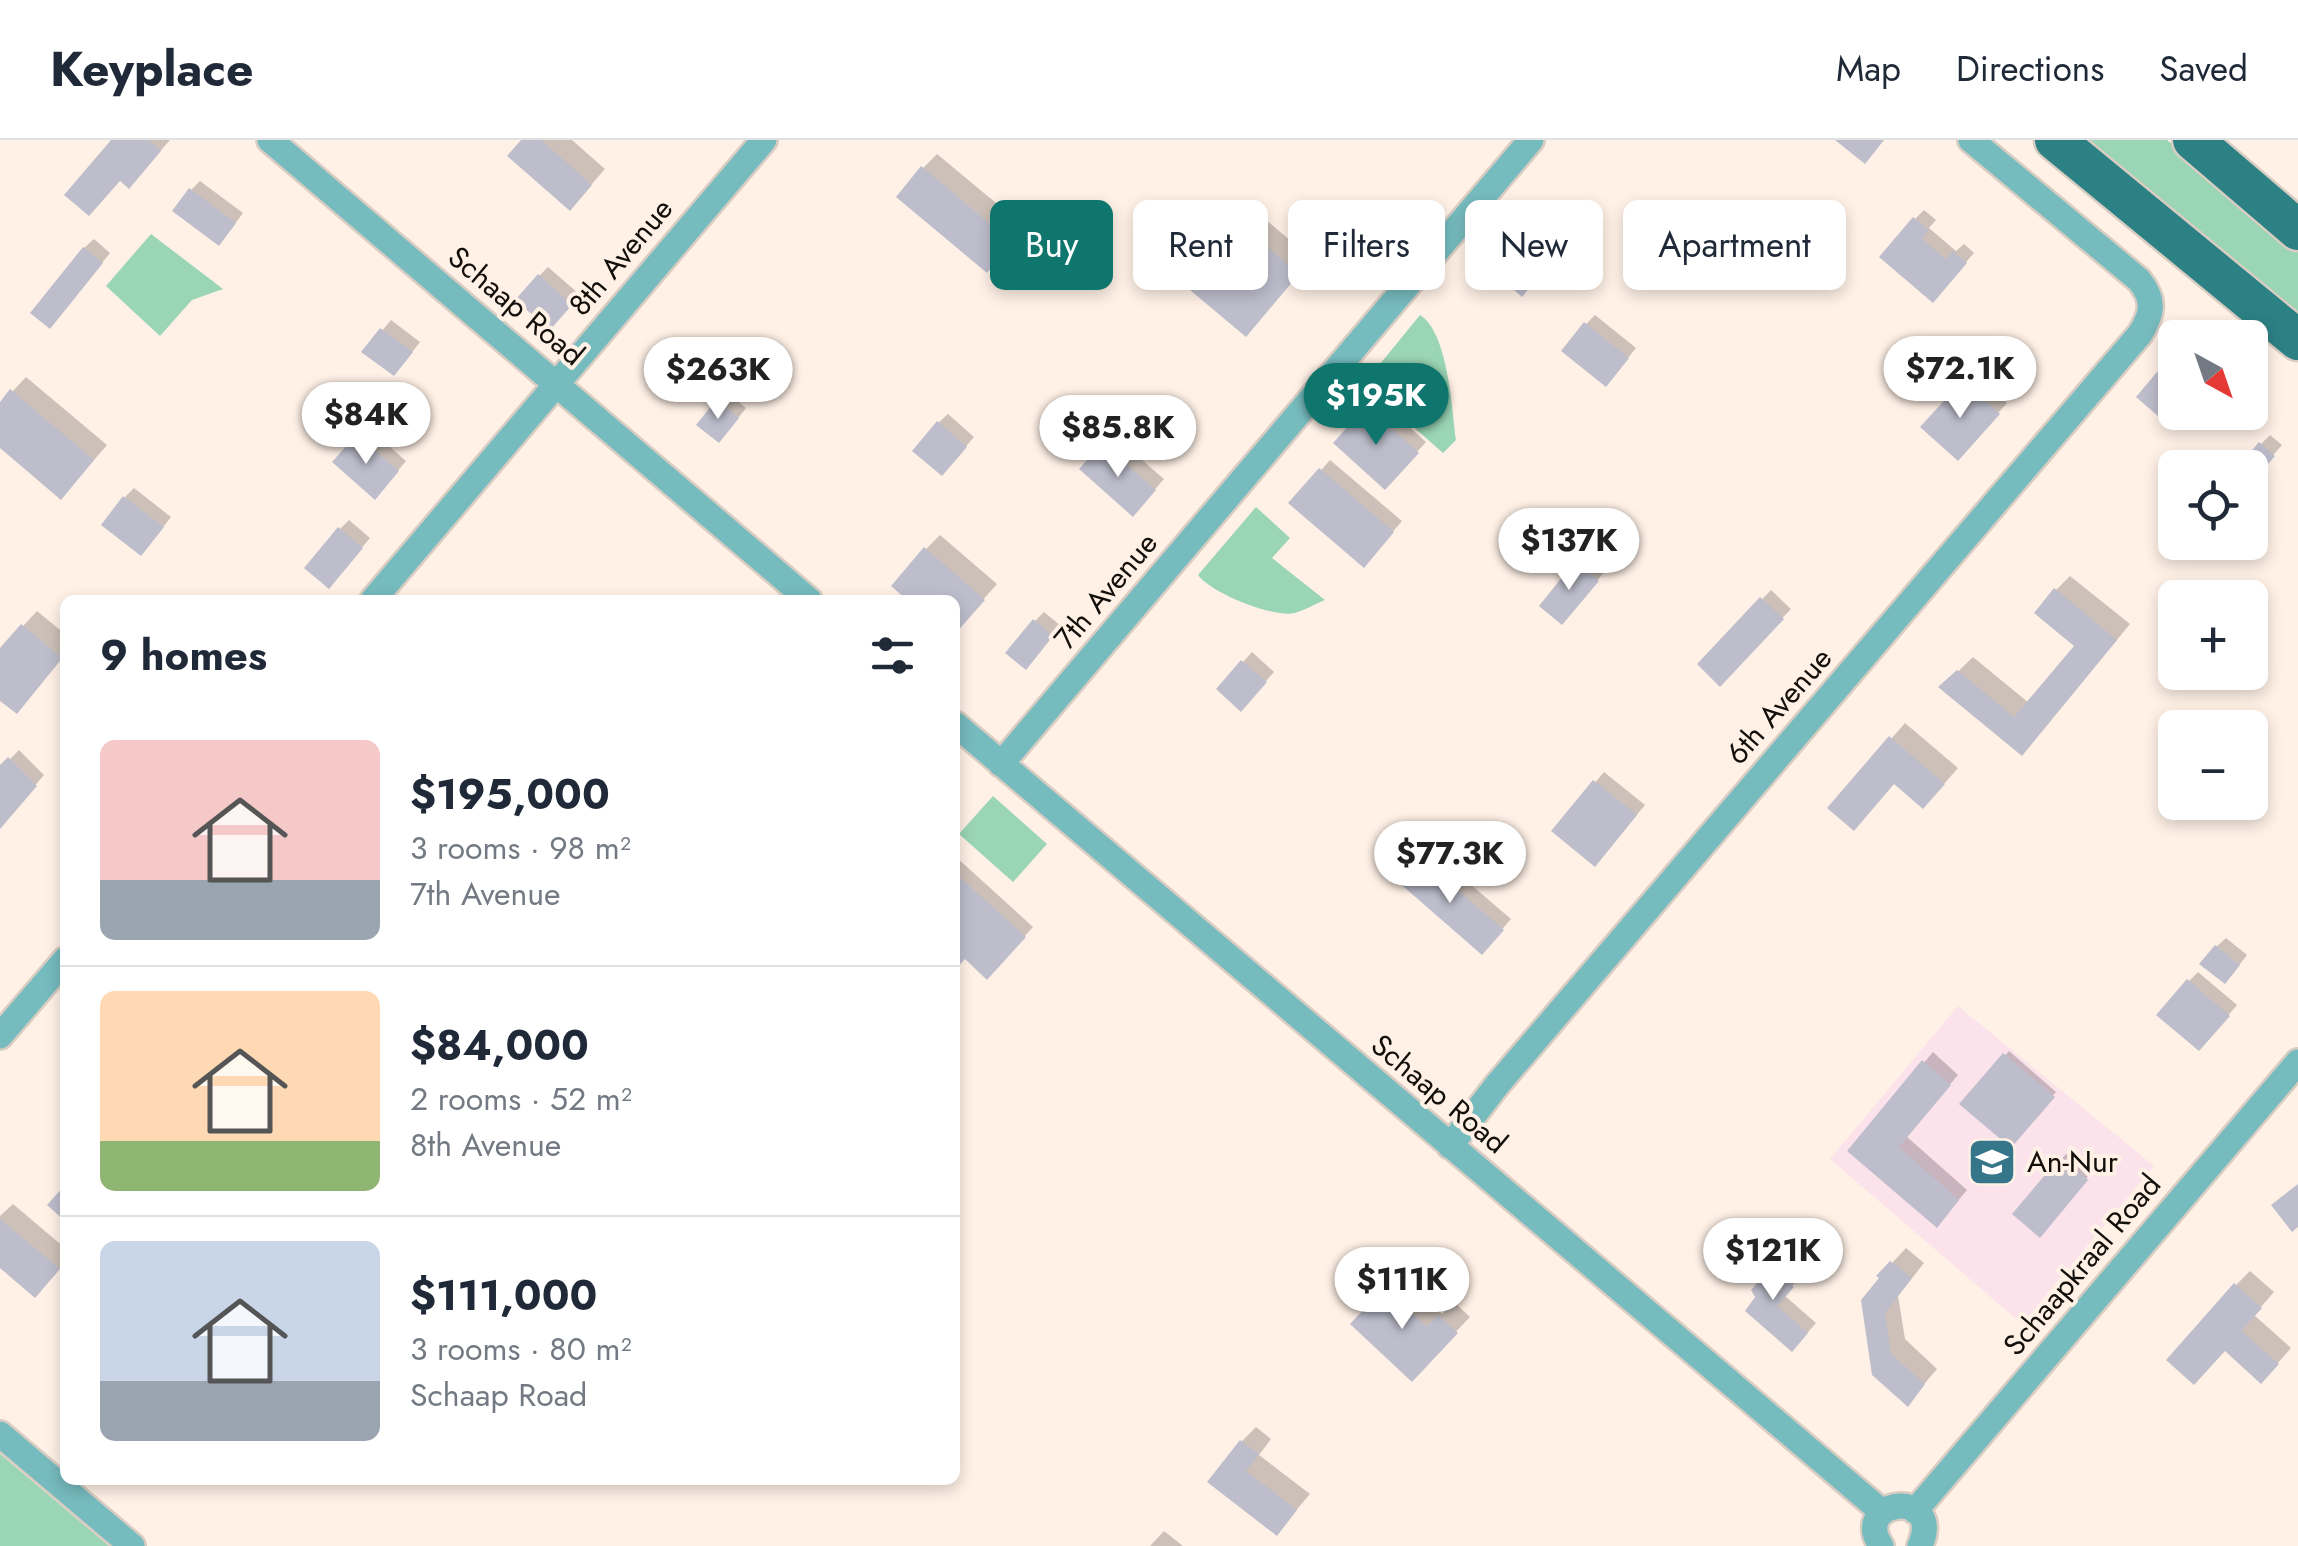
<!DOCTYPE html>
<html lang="en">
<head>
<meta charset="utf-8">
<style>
	:root { --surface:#fff; --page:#f2f2f3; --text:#1f2937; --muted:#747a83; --line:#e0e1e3; --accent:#0f766e }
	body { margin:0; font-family:Jost,sans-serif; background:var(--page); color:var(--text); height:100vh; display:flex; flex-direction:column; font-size:38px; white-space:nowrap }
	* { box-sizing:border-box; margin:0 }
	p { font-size:32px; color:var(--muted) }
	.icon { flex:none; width:55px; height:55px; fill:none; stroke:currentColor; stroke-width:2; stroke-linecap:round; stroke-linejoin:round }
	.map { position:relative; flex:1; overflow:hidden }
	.drawer { position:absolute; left:60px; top:455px; width:900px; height:890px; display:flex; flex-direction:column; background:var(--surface); border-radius:15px; box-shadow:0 5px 15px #0003 }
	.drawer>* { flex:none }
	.top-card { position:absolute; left:990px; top:60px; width:950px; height:90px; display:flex; gap:20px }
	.needle { width:65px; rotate:140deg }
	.buttons { position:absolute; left:2158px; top:180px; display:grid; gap:20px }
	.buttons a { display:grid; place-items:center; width:110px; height:110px; border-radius:15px; background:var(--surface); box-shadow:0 5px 15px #0003; font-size:50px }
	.price { position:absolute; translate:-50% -85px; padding:0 22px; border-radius:35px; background:#fff; color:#222; font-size:32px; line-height:65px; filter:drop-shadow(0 2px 5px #0008) }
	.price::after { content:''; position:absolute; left:50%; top:60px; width:30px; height:22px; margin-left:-15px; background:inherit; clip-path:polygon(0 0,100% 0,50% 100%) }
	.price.current { background:var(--accent); color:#fff }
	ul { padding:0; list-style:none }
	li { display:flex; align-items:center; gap:30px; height:250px; padding:0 40px }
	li+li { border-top:2px solid var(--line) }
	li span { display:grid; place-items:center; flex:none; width:280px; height:200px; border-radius:15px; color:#555 }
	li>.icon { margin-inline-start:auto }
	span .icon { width:120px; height:120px; fill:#fffc; stroke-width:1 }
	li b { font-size:42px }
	h2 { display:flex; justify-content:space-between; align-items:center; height:120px; padding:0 40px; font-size:42px }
	.pill { padding:0 35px; border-radius:15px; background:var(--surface); box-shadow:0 5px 15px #0003; font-size:35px; line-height:90px }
	.pill.current { background:var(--accent); color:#fff }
	header { display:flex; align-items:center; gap:60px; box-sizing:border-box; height:140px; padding:0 50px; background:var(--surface); border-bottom:2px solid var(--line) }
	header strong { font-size:48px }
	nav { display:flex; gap:55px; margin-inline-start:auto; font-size:35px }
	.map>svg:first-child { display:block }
</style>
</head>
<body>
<header>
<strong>Keyplace</strong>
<nav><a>Map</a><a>Directions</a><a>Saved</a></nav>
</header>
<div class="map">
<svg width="2298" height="1406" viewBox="0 0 2298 1406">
	<rect width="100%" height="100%" fill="#fff1e6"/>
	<path fill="#fbe2eb" d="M 1958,866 L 2154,1026 L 2022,1184 L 1830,1019 Z"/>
	<path fill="#9ad5b5" d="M 2084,0 L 2167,0 L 2298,110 L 2298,173 L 2227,113 L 2201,98 Z
		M 151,94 L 223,149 L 192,160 L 160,196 L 106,146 Z
		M 1420,175 C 1448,192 1452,269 1456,300 L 1443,313 L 1370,249 L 1367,240 Z
		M 1256,367 L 1290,398 L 1272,418 L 1325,460 C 1315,464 1305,470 1295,473 C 1273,478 1211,453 1198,435 Z
		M 993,656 L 1047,704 L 1013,742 L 959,694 Z
		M 0,1314 L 109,1406 L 0,1406 Z"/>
	<path fill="#0003" d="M 114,0 L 170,0 L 143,31 Z
		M 525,0 L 572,0 L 605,29 L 584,53 Z
		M 937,14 L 1025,87 L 1001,115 L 923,28 Z
		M 200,41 L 243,73 L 228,93 L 191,50 Z
		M 1924,70 L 1936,80 L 1929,88 L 1956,111 L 1964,104 L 1974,113 L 1933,160 L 1915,79 Z
		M 1259,74 L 1311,118 L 1260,179 L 1244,89 Z
		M 1545,82 L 1579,110 L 1561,131 L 1499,134 Z
		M 94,99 L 110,113 L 59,176 L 84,108 Z
		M 548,127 L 579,154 L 559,177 L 539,136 Z
		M 1595,175 L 1636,208 L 1615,234 L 1586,184 Z
		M 391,180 L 420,202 L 403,224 L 365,211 Z
		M 2168,225 L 2175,232 L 2173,286 L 2158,234 Z
		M 1974,233 L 2007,263 L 1967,308 L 1964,242 Z
		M 26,237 L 107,305 L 75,342 L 0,305 L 0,265 Z
		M 727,252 L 746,268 L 728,291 L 717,261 Z
		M 1377,258 L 1426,302 L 1394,337 L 1336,303 Z
		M 948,274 L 974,297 L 951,324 L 938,283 Z
		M 367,287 L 406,321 L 384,347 L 335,322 Z
		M 1113,295 L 1164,339 L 1142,364 L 1082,329 Z
		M 2270,295 L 2282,305 L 2250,342 L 2261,304 Z
		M 1330,320 L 1402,381 L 1373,415 L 1292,363 Z
		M 134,348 L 171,377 L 150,404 L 125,357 Z
		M 349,380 L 370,398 L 338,436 L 340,389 Z
		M 940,395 L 997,444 L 955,491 L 955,460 L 911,460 L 926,409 Z
		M 1586,414 L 1606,430 L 1571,472 L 1577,423 Z
		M 2070,436 L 2130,484 L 2036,598 L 1942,547 L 1973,517 L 2029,563 L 2077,505 L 2056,450 Z
		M 1771,450 L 1791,469 L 1720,543 L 1700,524 Z
		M 37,471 L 65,494 L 65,515 L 31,556 L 0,557 L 0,511 Z
		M 1044,472 L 1061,486 L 1035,517 L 1035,481 Z
		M 1252,512 L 1274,532 L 1250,559 L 1219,549 Z
		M 1905,583 L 1958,628 L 1937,652 L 1895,642 L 1831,668 Z
		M 19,610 L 44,635 L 10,675 L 0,683 L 0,629 Z
		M 1604,632 L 1645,665 L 1604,714 L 1555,690 Z
		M 1429,709 L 1511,779 L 1491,802 L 1420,718 Z
		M 955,716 L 1033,787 L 996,827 L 965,816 L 955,827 Z
		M 2226,798 L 2247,815 L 2234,832 L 2216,807 Z
		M 2198,832 L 2237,865 L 2208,899 L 2189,841 Z
		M 2009,911 L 2056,952 L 2011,1005 L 1963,964 Z
		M 1933,912 L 1958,935 L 1906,996 L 1967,1050 L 1946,1075 L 1850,1011 Z
		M 2066,1014 L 2090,1034 L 2040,1094 L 2015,1074 Z
		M 13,1064 L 65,1108 L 65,1122 L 49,1140 L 0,1125 L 0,1076 Z
		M 1906,1108 L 1924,1123 L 1898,1156 L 1905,1199 L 1937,1229 L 1908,1263 L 1874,1234 L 1883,1138 L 1880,1136 Z
		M 1766,1109 L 1776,1118 L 1758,1137 L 1749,1128 Z
		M 1782,1119 L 1801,1136 L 1784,1155 L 1816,1183 L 1801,1200 L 1748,1171 L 1773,1128 Z
		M 1409,1126 L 1423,1138 L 1414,1148 L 1442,1174 L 1454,1162 L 1470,1177 L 1412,1238 L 1395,1140 Z
		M 2250,1131 L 2274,1152 L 2254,1175 L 2291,1208 L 2275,1226 L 2226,1209 L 2236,1145 Z
		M 1256,1287 L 1271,1299 L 1259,1315 L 1310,1354 L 1277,1393 L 1210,1342 L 1242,1301 Z
		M 1164,1391 L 1183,1406 L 1150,1406 Z"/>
	<path fill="#bdbdcc" d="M 111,0 L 148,0 L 161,11 L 129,49 L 120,41 L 89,76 L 64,55 Z
		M 521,0 L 541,0 L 592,45 L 570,71 L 507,16 Z
		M 1835,0 L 1884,0 L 1865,24 Z
		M 921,26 L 1012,102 L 987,133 L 896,57 Z
		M 189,48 L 236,83 L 219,106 L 172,71 Z
		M 1913,77 L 1929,90 L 1922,99 L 1946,119 L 1953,111 L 1967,123 L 1933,163 L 1879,117 Z
		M 1243,87 L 1299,134 L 1246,197 L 1190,150 Z
		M 1534,89 L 1572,121 L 1552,144 L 1541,134 L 1522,157 L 1496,134 Z
		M 83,107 L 103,123 L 50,189 L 30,173 Z
		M 538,134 L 572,165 L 550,190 L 515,160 Z
		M 1584,182 L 1629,218 L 1606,247 L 1561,211 Z
		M 380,188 L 413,212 L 394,236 L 361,212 Z
		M 2157,232 L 2175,248 L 2175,272 L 2188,272 L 2173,289 L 2136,257 Z
		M 1963,240 L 2000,274 L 1958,321 L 1920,287 Z
		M 10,249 L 94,320 L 61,360 L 0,308 L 0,262 Z
		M 716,260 L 739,278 L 719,303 L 696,285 Z
		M 1366,266 L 1419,313 L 1385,350 L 1333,303 Z
		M 937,281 L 967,307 L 942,336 L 912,311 Z
		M 356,295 L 399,331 L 375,360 L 332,322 Z
		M 2259,302 L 2275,316 L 2250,345 L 2250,328 L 2237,328 Z
		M 1102,303 L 1156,350 L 1133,377 L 1079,329 Z
		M 1319,328 L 1394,392 L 1364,428 L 1288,363 Z
		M 123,356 L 164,387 L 141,416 L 101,385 Z
		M 338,387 L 363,408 L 329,449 L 304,428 Z
		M 924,407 L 985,460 L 955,494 L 955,460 L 907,460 L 891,446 Z
		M 1575,421 L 1599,441 L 1562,485 L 1539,466 Z
		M 2054,448 L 2117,500 L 2022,616 L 1938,547 L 1957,530 L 2014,577 L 2074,506 L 2034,473 Z
		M 1760,457 L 1784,479 L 1720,547 L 1697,524 Z
		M 1033,479 L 1053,496 L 1026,530 L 1005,513 Z
		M 21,484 L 62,518 L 17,574 L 0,561 L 0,508 Z
		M 1241,520 L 1267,542 L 1241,572 L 1216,549 Z
		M 1889,596 L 1945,644 L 1923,669 L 1894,644 L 1854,691 L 1827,668 Z
		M 8,617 L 37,646 L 0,689 L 0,625 Z
		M 1593,640 L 1637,675 L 1595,727 L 1551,691 Z
		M 1418,716 L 1504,790 L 1482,815 L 1397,741 Z
		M 955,733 L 1026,797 L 987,840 L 965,819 L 955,830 Z
		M 2215,805 L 2240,825 L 2225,844 L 2199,824 Z
		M 2187,839 L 2230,876 L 2199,911 L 2156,875 Z
		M 2003,913 L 2055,957 L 2011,1008 L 1959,964 Z
		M 1922,920 L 1951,945 L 1899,1007 L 1959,1060 L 1937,1088 L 1847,1011 Z
		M 2061,1016 L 2088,1040 L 2040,1098 L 2012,1074 Z
		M 2298,1044 L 2298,1087 L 2292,1092 L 2271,1065 Z
		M 65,1045 L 65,1081 L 47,1065 Z
		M 0,1079 L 60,1129 L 35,1158 L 0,1128 Z
		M 1761,1111 L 1774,1124 L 1771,1127 L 1794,1147 L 1777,1166 L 1808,1193 L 1792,1212 L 1745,1171 L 1755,1157 L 1751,1150 L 1759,1141 L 1745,1128 Z
		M 1890,1121 L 1912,1138 L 1885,1173 L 1891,1214 L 1925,1244 L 1908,1267 L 1872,1235 L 1861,1160 L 1879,1138 L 1876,1136 Z
		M 1393,1138 L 1411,1154 L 1402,1164 L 1427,1187 L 1438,1175 L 1458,1193 L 1412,1242 L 1350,1184 Z
		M 2234,1143 L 2262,1168 L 2241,1191 L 2279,1224 L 2261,1244 L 2225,1211 L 2194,1245 L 2166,1220 Z
		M 1240,1300 L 1259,1314 L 1246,1331 L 1297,1370 L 1277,1396 L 1207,1342 Z"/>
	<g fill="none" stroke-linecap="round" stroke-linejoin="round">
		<g stroke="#d9cdc3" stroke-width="30">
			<path id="minor" d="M 270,0 L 809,460
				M 373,460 L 764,0
				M 955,584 L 1881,1371
				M 1001,624 L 1531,0
				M 0,896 L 65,820
				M 1450,1006 L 1497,945 L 2140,194 C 2153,173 2155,160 2139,140 L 1971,0
				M 0,1294 L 132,1406
				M 1915,1371 L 2298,922
				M 1881,1406 C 1850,1359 1945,1347 1920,1406"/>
		</g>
		<g stroke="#d9cdc3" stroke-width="45">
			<path id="primary" d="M 2055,0 L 2298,200
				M 2193,0 L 2298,90"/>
		</g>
		<use href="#minor" stroke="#76bbbe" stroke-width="25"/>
		<use href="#primary" stroke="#2c8185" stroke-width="40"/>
	</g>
	<defs>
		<g id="school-square" transform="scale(2.5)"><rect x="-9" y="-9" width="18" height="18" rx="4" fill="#36768a" stroke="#fff1e6"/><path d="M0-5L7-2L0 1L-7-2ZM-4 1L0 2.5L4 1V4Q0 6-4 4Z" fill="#fff"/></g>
	</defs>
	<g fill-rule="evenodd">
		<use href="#school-square" x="1992" y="1022"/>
	</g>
	<g text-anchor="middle" stroke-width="8" stroke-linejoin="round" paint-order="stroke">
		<g font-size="30" fill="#120e0a" stroke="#fff1e6">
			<text transform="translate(621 117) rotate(-50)" y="10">8th Avenue</text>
			<text transform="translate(516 166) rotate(40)" y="10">Schaap Road</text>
			<text transform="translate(1106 451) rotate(-50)" y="10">7th Avenue</text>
			<text transform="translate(1779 566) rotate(-49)" y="10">6th Avenue</text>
			<text transform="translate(1439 954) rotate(40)" y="10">Schaap Road</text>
			<text transform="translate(2082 1125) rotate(-50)" y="10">Schaapkraal Road</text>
		</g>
		<g font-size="30" fill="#120e0a" stroke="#fff1e6" text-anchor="start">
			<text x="2027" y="1032">An-Nur</text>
		</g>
	</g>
</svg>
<div class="buttons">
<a><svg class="needle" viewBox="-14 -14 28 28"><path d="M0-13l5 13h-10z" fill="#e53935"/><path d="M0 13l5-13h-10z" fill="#747a83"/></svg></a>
<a><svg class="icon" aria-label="locate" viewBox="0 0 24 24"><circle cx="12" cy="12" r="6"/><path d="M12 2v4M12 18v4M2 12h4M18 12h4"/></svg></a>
<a>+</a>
<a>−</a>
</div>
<b class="price" style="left:1960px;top:281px">$72.1K</b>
<b class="price" style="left:718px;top:282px">$263K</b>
<b class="price current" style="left:1376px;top:308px">$195K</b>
<b class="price" style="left:366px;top:327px">$84K</b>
<b class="price" style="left:1118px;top:340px">$85.8K</b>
<b class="price" style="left:1569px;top:453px">$137K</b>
<b class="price" style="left:1450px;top:766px">$77.3K</b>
<b class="price" style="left:1773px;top:1163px">$121K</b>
<b class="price" style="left:1402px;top:1192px">$111K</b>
<div class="top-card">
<a class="pill current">Buy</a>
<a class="pill">Rent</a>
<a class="pill">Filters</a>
<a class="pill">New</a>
<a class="pill">Apartment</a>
</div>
<section class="drawer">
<h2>9 homes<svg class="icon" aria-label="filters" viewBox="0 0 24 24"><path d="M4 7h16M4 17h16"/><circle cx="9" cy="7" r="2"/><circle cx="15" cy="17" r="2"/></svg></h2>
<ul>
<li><span style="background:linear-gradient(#f6c9c9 70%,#9aa5b1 0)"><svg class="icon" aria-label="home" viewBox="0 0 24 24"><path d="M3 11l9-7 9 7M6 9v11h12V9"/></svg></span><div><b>$195,000</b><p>3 rooms · 98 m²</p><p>7th Avenue</p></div></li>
<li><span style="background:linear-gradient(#ffd9b3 75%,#8fb573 0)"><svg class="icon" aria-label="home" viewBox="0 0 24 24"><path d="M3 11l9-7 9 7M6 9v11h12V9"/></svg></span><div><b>$84,000</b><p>2 rooms · 52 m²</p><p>8th Avenue</p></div></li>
<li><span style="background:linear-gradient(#c9d6e8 70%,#9aa5b1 0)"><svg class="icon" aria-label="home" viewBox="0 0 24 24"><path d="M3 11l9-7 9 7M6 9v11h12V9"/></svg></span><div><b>$111,000</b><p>3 rooms · 80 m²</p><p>Schaap Road</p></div></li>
</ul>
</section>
</div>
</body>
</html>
